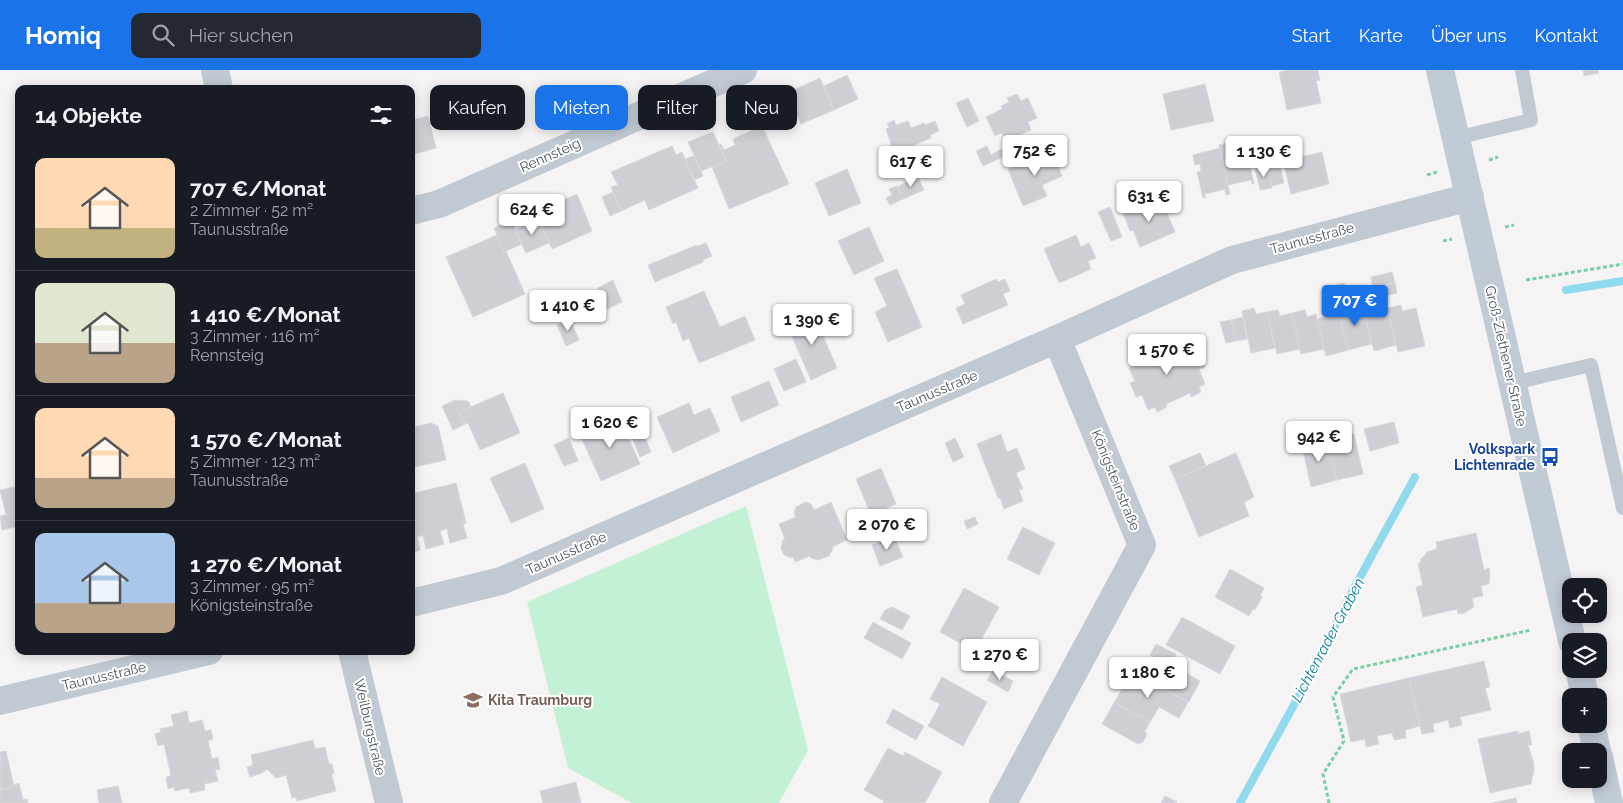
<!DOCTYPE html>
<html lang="de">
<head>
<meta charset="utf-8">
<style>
	:root { --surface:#171b24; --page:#242831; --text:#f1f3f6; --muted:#9ea1a6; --line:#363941; --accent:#1a73e8 }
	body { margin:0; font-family:Raleway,sans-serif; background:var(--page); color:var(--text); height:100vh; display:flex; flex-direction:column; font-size:19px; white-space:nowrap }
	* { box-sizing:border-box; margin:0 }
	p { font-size:16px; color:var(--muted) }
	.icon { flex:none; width:28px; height:28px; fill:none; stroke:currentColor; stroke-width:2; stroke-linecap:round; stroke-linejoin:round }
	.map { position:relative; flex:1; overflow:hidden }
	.panel { position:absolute; left:15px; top:15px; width:400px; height:570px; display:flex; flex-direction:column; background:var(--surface); border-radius:10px; box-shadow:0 2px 12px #0003 }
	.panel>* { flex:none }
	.guide { position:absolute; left:430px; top:15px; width:475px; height:45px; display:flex; gap:10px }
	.fabs { position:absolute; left:1562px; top:508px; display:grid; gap:10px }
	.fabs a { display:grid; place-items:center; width:45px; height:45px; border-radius:10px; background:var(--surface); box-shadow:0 2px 12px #0003; font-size:25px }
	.price { position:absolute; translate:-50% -42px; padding:0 11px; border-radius:5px; background:#fff; color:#222; font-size:16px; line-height:32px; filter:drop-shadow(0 1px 2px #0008) }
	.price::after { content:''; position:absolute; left:50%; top:30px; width:15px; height:11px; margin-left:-8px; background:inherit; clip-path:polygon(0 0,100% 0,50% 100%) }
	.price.selected { background:var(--accent); color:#fff }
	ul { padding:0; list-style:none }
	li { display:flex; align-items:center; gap:15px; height:125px; padding:0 20px }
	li+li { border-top:1px solid var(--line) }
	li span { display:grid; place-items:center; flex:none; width:140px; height:100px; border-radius:10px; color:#555 }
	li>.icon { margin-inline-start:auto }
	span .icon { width:60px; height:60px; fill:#fffc; stroke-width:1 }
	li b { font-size:21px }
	h2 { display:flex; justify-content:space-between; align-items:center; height:60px; padding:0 20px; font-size:21px }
	.pill { padding:0 18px; border-radius:10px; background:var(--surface); box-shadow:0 2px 12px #0003; font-size:18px; line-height:45px }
	.pill.selected { background:var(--accent); color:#fff }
	header { display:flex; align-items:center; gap:30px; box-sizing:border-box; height:70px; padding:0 25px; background:var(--accent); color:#fff }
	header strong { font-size:24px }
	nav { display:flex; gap:28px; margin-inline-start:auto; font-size:18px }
	.search { width:350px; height:45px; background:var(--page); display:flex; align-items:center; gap:12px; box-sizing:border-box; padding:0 18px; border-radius:10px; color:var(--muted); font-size:19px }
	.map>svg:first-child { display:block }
</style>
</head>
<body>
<header>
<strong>Homiq</strong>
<div class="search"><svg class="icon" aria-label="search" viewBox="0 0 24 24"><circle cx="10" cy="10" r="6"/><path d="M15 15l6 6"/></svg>Hier suchen</div>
<nav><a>Start</a><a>Karte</a><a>Über uns</a><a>Kontakt</a></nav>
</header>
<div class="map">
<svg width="1623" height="733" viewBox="0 0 1623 733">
	<rect width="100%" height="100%" fill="#f5f3f3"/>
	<path fill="#c3f1d5" d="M 746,436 L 808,680 L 779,733 L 632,733 L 568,698 L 527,532 Z"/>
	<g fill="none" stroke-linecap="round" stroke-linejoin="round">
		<path stroke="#90daee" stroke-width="8" d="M 1566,220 L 1623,211
			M 1240,733 L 1306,613 L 1354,518 L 1415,407"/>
	</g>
	<path fill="#cdcfd5" stroke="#d7d9de" d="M 1288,0 L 1318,0 L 1320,10 L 1316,11 L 1321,33 L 1287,40 L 1279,2 Z
		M 1583,0 L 1598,0 L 1599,3 L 1584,6 Z
		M 847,5 L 858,29 L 834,40 L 824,16 Z
		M 820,8 L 834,40 L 801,54 L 787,23 Z
		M 1205,14 L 1214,51 L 1171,60 L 1163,24 Z
		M 1017,24 L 1021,31 L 1028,28 L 1037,48 L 1028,52 L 1031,60 L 1010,69 L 1009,65 L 1004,68 L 1002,63 L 995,66 L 986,47 L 1002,39 L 1001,36 L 1009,32 L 1007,28 Z
		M 968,28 L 979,51 L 967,57 L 956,33 Z
		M 428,46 L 436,78 L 411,85 L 411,50 Z
		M 894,50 L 896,55 L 908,51 L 911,58 L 924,53 L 925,55 L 935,51 L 939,61 L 930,65 L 931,68 L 894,83 L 886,59 L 889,58 L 887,54 Z
		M 762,56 L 789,114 L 729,139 L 712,97 L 726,91 L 719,75 L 721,74 L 724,80 L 735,75 L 733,69 Z
		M 713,62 L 726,91 L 701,101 L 688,72 Z
		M 1244,69 L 1254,114 L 1252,114 L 1251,110 L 1228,115 L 1219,75 Z
		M 1010,74 L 1013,82 L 983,96 L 976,81 L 987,76 L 991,85 Z
		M 672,76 L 676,85 L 682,82 L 698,118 L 649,140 L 645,130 L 621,141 L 611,117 L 618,115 L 611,102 Z
		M 1220,78 L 1230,124 L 1226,125 L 1225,119 L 1205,124 L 1206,127 L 1203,128 L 1197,102 L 1201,101 L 1200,94 L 1195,95 L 1193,85 Z
		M 1051,80 L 1062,106 L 1042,115 L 1047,126 L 1023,136 L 1008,99 Z
		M 1277,81 L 1284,113 L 1272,116 L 1265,84 Z
		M 1322,82 L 1329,114 L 1291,124 L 1283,91 Z
		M 694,86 L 703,106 L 694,110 L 685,89 Z
		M 1268,96 L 1272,118 L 1260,120 L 1255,99 Z
		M 847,99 L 861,133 L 829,146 L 815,113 Z
		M 918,107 L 924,120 L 903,129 L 897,117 Z
		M 897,116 L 903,129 L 890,135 L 886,128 L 892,125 L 889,119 Z
		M 613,122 L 621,141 L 610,146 L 602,127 Z
		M 577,124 L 592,161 L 552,179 L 535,142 Z
		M 1162,131 L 1175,162 L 1140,177 L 1133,160 L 1130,161 L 1123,143 L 1140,136 L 1142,139 Z
		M 1110,137 L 1122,167 L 1111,171 L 1098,142 Z
		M 539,149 L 549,173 L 526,183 L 515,160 Z
		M 511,150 L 522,174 L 504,182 L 494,158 Z
		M 869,157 L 884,191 L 854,205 L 838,171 Z
		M 497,165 L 504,182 L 506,181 L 525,224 L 473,247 L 446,187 Z
		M 1076,165 L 1081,177 L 1089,173 L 1096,188 L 1088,191 L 1091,199 L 1059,213 L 1044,179 Z
		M 706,173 L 712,186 L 703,190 L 703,192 L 655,212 L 648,195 L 697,175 L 698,176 Z
		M 897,199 L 922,257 L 888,272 L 875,242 L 887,236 L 874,208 Z
		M 1392,202 L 1395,213 L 1373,218 L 1371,207 Z
		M 996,209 L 998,212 L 1005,209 L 1010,221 L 1003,224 L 1008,235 L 963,254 L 956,238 L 965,234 L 961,225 Z
		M 613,210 L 622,232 L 607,239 L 604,235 L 604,232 L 598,218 Z
		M 1344,213 L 1347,224 L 1325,229 L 1322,218 Z
		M 1395,213 L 1397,223 L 1376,228 L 1373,218 Z
		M 704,221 L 720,257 L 745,246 L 755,270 L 699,293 L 689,268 L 683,271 L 676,252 L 673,254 L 666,237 Z
		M 1347,224 L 1349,234 L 1327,240 L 1325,229 Z
		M 1349,234 L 1351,241 L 1363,238 L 1372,274 L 1348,280 L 1338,237 Z
		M 1376,235 L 1377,241 L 1387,238 L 1396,275 L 1374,281 L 1363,238 Z
		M 1401,235 L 1402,241 L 1416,238 L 1425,276 L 1398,282 L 1387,238 Z
		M 1338,237 L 1348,280 L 1326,286 L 1317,249 L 1329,246 L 1327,240 Z
		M 1254,238 L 1256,244 L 1267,242 L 1275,278 L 1251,283 L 1242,241 Z
		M 1278,240 L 1280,246 L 1292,243 L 1300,279 L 1277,284 L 1267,242 Z
		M 1305,240 L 1307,247 L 1316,244 L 1324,279 L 1301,284 L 1292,243 Z
		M 813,243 L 837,298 L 811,310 L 787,255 Z
		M 1243,247 L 1247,269 L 1236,271 L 1231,250 Z
		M 570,249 L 579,270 L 566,276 L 557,255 Z
		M 1231,250 L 1236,271 L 1226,273 L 1220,252 Z
		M 1174,270 L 1177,276 L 1186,272 L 1192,286 L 1199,283 L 1205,297 L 1199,299 L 1205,314 L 1199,317 L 1201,322 L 1191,327 L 1190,323 L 1166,334 L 1167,337 L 1157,342 L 1155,337 L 1148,340 L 1142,325 L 1136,327 L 1130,313 L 1135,311 L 1129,298 L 1140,293 L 1138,287 L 1147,282 L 1149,288 L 1167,281 L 1164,274 Z
		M 796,289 L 806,312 L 784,321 L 774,299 Z
		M 769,311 L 779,335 L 741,352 L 731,327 Z
		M 503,323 L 520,363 L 480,380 L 468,353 L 465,354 L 459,342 Z
		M 455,330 L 468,331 L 471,337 L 459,342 L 465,354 L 453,360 L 442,336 Z
		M 689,333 L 694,345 L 710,338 L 720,361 L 673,383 L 657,347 Z
		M 619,347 L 640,394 L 601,411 L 580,365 Z
		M 1394,352 L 1399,373 L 1370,381 L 1364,359 Z
		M 431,353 L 438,356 L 446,390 L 414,397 L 414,393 L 411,394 L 411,358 Z
		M 640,355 L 651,382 L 640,387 L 629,360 Z
		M 1001,364 L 1007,382 L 1017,378 L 1025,399 L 1016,403 L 1023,419 L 1019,420 L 1023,431 L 1004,439 L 1000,428 L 998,428 L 977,374 Z
		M 1354,364 L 1363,404 L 1337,410 L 1327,369 Z
		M 569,368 L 578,391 L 564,396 L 554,375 Z
		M 955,368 L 964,387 L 953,392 L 945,373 Z
		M 1327,369 L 1337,410 L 1311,417 L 1302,376 Z
		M 1200,383 L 1206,396 L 1175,409 L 1169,396 Z
		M 1236,383 L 1254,427 L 1244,432 L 1249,446 L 1199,467 L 1175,409 Z
		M 525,393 L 544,439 L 511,453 L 490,408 Z
		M 881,398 L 896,434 L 871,445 L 856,409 Z
		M 456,413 L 466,453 L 463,454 L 467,468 L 450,473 L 447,459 L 440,461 L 444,474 L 426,479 L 423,465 L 417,467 L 420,480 L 411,483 L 411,424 Z
		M 19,416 L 19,442 L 6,445 L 0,420 Z
		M 806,432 L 811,434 L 814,440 L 831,432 L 847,470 L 832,477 L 833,478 L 829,486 L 818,490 L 811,488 L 810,486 L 795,492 L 793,487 L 791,488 L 784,485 L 781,478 L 783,470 L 785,469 L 779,454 L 796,447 L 794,443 L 796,437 Z
		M 19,442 L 19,456 L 2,460 L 0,446 Z
		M 975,447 L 978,454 L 967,459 L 964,451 Z
		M 1023,457 L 1055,473 L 1039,505 L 1007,489 Z
		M 1476,463 L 1484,500 L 1489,498 L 1490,503 L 1489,514 L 1481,516 L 1483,526 L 1472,528 L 1474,537 L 1464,543 L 1458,544 L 1457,539 L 1423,547 L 1416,517 L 1423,515 L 1418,494 L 1420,493 L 1421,489 L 1426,484 L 1426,482 L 1437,479 L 1436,472 Z
		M 894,466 L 903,487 L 880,496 L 872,475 Z
		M 1230,499 L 1264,518 L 1260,526 L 1262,527 L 1255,540 L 1253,539 L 1249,546 L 1215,527 Z
		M 964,518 L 999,537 L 975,581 L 940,562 Z
		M 892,537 L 910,546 L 902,560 L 880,549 L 885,540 Z
		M 1182,547 L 1235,576 L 1220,604 L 1166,575 Z
		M 873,552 L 911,573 L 902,589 L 864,568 Z
		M 1156,574 L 1176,584 L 1170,595 L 1150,585 Z
		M 1484,591 L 1490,617 L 1485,618 L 1491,640 L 1460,647 L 1462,655 L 1450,658 L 1448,650 L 1433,654 L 1434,662 L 1422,664 L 1409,608 Z
		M 1173,596 L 1200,611 L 1189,632 L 1161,617 Z
		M 993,600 L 1013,611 L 1008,622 L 987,610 Z
		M 1132,602 L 1188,632 L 1179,648 L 1159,637 L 1150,652 L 1114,633 Z
		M 942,607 L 987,632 L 963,676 L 928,656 L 940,634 L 930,629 Z
		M 1409,608 L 1420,656 L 1405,660 L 1406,668 L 1394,670 L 1392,663 L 1377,666 L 1379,674 L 1366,677 L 1365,669 L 1351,672 L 1340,624 Z
		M 1114,633 L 1150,652 L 1145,661 L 1147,664 L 1143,672 L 1138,674 L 1102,654 Z
		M 893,639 L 924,656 L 916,670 L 886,653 Z
		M 187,641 L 189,653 L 202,650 L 205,661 L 211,660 L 213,669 L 208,671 L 212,689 L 218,687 L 220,699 L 215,700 L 218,711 L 204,714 L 205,720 L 190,723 L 189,718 L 175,721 L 174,717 L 168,719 L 166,707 L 171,706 L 164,674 L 158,676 L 155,664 L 161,662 L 160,659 L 174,656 L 171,645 Z
		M 1518,661 L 1518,664 L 1529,661 L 1532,675 L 1528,675 L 1533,691 L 1534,699 L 1531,714 L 1490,723 L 1478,669 Z
		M 313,670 L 315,679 L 325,677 L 329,694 L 332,694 L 334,703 L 332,705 L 336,721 L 297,731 L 296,727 L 292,728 L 286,705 L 276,708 L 267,699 L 262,703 L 250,707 L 247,697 L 253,695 L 251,685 Z
		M 888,678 L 903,686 L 905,682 L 942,702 L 925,733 L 883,733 L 884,731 L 864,720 Z
		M 6,681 L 14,717 L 0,720 L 0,682 Z
		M 576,712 L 581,733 L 543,733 L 540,721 Z
		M 19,713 L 23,730 L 27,729 L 28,733 L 0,733 L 0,720 L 14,717 L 14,715 Z
		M 118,716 L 122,733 L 99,733 L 97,720 Z
		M 1165,726 L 1177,732 L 1176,733 L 1161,733 Z
		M 1516,728 L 1517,733 L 1492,733 Z"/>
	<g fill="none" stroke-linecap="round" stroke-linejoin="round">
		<path stroke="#7ad0a6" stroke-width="3" stroke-dasharray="4 2.5" stroke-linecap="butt" d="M 1489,90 L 1498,87
			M 1427,105 L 1437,102
			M 1505,157 L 1514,155
			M 1443,171 L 1452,169
			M 1526,210 L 1623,194
			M 1329,733 L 1323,704 L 1344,671 L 1333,627 L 1353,599 L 1531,560"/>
		<path stroke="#c1cad2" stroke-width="14" d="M 1456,68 L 1531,50 L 1522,0
			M 1513,313 L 1591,295 L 1623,438"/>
		<path stroke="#c1cad2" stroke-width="28" d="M 215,0 L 219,19
			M 411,141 L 439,134 L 743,0
			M 411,533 L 501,511 L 1057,269 L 1232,190 L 1470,127
			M 352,581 L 389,733
			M 0,631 L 209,581
			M 1003,733 L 1142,475 L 1057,269"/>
		<path stroke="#c1cbd6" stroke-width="28" d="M 1440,0 L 1572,571
			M 1579,599 L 1585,626
			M 1591,654 L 1597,681
			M 1599,687 L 1609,733"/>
	</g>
	<defs>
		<g id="bus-bare" transform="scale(1.5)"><path d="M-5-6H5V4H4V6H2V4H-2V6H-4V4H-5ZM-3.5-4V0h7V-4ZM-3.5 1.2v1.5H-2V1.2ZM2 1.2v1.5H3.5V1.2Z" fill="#1a4fb4" stroke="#fff" stroke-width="2.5" paint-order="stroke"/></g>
		<g id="school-bare" transform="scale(1.5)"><path d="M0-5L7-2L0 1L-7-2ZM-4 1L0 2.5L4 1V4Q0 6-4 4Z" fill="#8d6e63" stroke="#fff" stroke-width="2.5" paint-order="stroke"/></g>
	</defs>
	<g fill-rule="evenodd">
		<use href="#bus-bare" x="1550" y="387"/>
		<use href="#school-bare" x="473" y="630"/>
	</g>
	<g text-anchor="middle" stroke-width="4" stroke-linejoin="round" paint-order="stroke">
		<g font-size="14" fill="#4a5661" stroke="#fff">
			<text transform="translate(550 85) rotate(-24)" y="5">Rennsteig</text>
			<text transform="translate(1312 168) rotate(-15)" y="5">Taunusstraße</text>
			<text transform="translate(1506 286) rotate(77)" y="5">Groß-Ziethener Straße</text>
			<text transform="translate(937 321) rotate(-23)" y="5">Taunusstraße</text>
			<text transform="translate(1116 410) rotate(68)" y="5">Königsteinstraße</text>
			<text transform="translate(566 483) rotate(-24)" y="5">Taunusstraße</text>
			<text transform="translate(104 606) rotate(-13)" y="5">Taunusstraße</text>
			<text transform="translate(370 657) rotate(77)" y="5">Weilburgstraße</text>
		</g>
		<g font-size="14" font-weight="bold" fill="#164399" stroke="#fff" text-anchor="end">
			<text x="1535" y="384">Volkspark<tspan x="1535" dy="16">Lichtenrade</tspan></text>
		</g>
		<g font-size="14" font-weight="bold" fill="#785e54" stroke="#fff" text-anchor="start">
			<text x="488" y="635">Kita Traumburg</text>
		</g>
		<g font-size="15" font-style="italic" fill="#0c7c9b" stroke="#fff">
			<text transform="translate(1328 570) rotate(-62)" y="5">Lichtenrader Graben</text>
		</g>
	</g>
</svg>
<div class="fabs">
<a><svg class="icon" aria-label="locate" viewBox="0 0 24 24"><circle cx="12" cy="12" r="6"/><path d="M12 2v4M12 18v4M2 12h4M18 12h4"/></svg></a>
<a><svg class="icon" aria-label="layers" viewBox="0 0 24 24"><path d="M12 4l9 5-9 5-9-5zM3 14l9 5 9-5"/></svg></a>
<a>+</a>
<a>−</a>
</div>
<b class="price" style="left:1035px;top:107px">752 €</b>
<b class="price" style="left:1264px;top:108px">1 130 €</b>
<b class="price" style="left:911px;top:118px">617 €</b>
<b class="price" style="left:1149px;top:153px">631 €</b>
<b class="price" style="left:532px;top:166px">624 €</b>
<b class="price selected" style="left:1355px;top:257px">707 €</b>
<b class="price" style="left:568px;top:262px">1 410 €</b>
<b class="price" style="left:812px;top:276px">1 390 €</b>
<b class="price" style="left:1167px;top:306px">1 570 €</b>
<b class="price" style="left:610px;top:379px">1 620 €</b>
<b class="price" style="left:1319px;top:393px">942 €</b>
<b class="price" style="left:887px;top:481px">2 070 €</b>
<b class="price" style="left:1000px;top:611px">1 270 €</b>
<b class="price" style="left:1148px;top:629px">1 180 €</b>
<div class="guide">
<a class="pill">Kaufen</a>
<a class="pill selected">Mieten</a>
<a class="pill">Filter</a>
<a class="pill">Neu</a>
</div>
<section class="panel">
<h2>14 Objekte<svg class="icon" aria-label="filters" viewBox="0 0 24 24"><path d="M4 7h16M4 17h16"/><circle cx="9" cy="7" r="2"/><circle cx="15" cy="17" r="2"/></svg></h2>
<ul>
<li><span style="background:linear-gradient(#ffd9b3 70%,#c2b280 0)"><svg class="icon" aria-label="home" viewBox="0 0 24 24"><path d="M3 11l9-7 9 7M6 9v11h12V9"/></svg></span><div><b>707 €/Monat</b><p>2 Zimmer · 52 m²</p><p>Taunusstraße</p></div></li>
<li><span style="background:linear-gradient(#dfe7d0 60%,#b9a48a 0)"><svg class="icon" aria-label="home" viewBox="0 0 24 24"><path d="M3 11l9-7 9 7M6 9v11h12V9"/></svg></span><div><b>1 410 €/Monat</b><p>3 Zimmer · 116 m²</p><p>Rennsteig</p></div></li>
<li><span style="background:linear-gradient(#ffd9b3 70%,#b9a48a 0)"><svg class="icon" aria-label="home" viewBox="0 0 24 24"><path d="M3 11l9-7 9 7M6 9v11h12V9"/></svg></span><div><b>1 570 €/Monat</b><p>5 Zimmer · 123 m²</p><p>Taunusstraße</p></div></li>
<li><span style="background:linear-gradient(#a9c7e8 70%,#b9a48a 0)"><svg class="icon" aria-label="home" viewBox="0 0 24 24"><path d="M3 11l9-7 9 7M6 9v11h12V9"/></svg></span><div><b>1 270 €/Monat</b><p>3 Zimmer · 95 m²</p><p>Königsteinstraße</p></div></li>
</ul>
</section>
</div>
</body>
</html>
